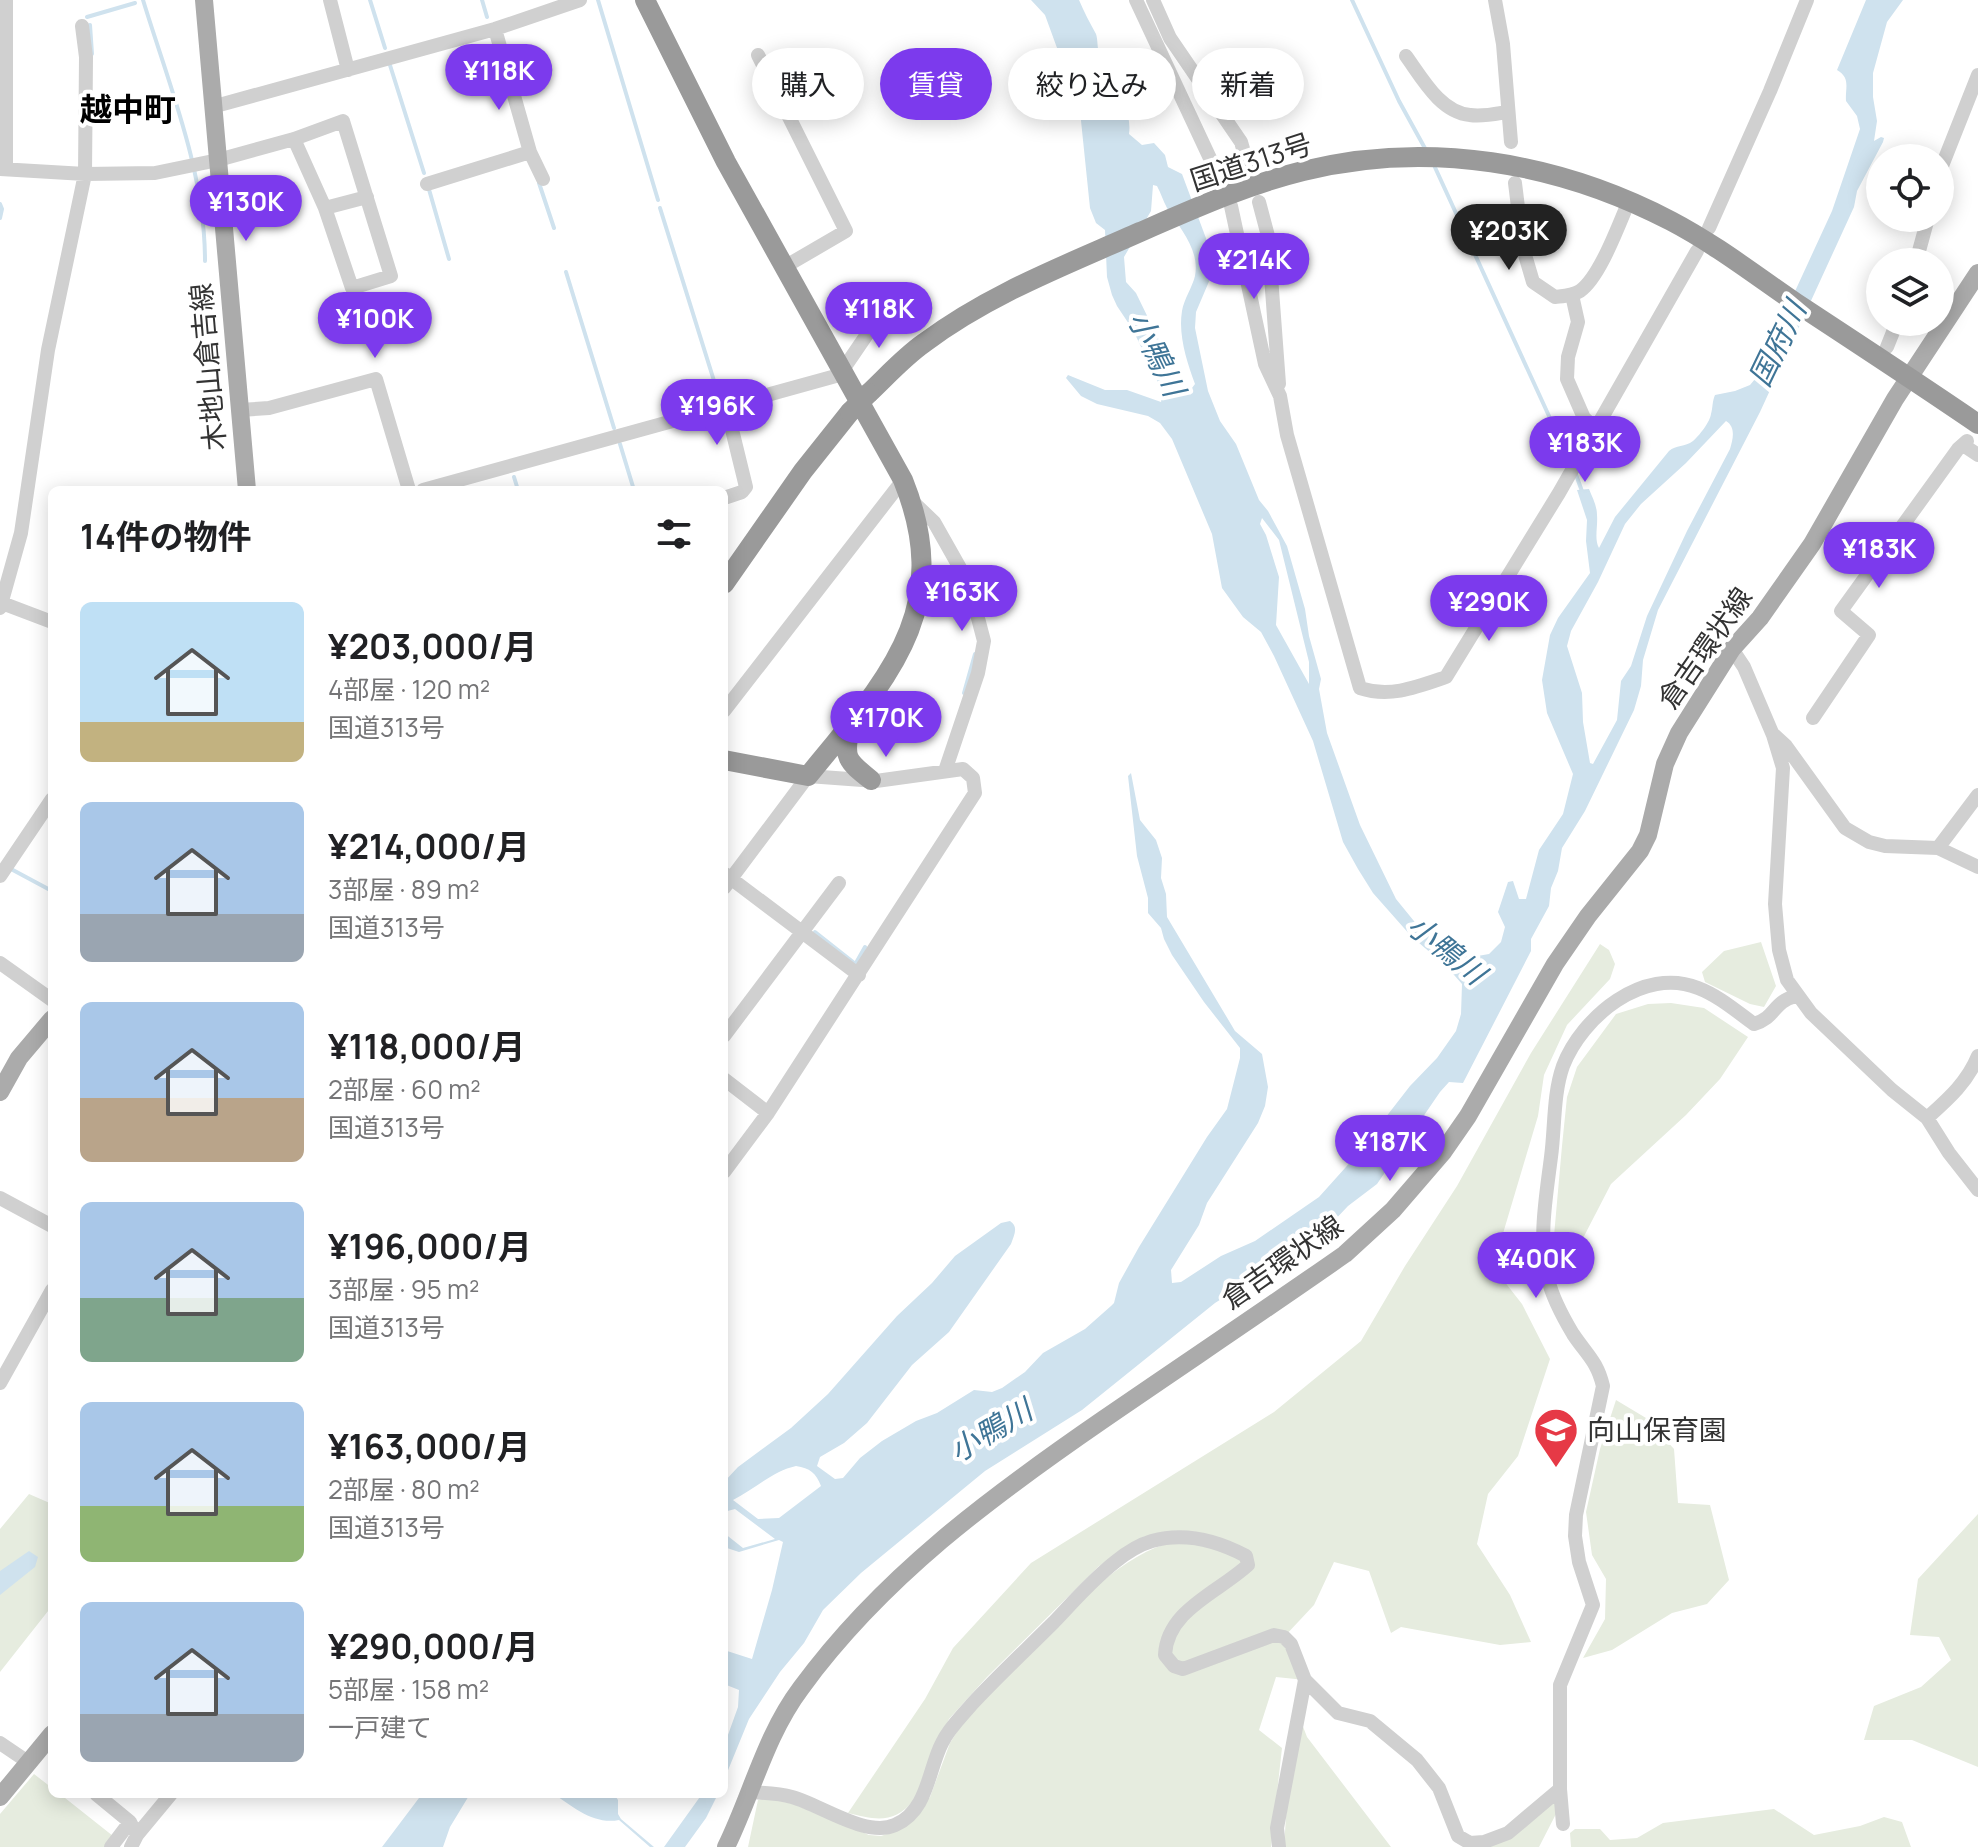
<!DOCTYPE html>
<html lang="ja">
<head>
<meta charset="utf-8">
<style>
	:root { --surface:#fff; --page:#f2f2f2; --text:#202124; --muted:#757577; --accent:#7c3aed }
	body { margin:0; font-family:Manrope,"Noto Sans JP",sans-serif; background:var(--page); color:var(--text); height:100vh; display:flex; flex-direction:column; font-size:30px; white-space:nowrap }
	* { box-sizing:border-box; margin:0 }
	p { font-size:26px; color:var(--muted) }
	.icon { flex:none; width:44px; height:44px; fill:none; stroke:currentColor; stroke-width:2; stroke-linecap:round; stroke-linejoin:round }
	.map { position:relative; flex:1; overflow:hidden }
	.drawer { position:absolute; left:48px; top:486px; width:680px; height:1312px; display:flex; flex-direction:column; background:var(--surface); border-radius:12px; box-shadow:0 4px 20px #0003 }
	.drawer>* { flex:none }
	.guide { position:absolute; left:752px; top:48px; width:760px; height:72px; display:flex; gap:16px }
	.tools { position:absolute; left:1866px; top:144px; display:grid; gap:16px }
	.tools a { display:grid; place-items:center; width:88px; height:88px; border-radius:50%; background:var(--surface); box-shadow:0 4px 20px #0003; font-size:40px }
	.price { position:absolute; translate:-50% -68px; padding:0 18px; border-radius:28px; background:var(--accent); color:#fff; font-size:26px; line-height:52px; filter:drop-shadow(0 2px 4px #0008) }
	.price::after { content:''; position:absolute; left:50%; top:48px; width:24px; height:18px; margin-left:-12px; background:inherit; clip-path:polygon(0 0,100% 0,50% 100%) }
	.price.active { background:#222; color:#fff }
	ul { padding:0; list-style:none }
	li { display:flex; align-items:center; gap:24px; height:200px; padding:0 32px }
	li span { display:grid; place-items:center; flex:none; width:224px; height:160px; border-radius:12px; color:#555 }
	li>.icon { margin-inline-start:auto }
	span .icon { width:96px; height:96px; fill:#fffc; stroke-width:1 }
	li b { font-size:34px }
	h2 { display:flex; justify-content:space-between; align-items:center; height:96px; padding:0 32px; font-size:34px }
	.tag { padding:0 28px; border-radius:36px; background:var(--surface); box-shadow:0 4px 20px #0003; font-size:28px; line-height:72px }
	.tag.active { background:var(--accent); color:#fff }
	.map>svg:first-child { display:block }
</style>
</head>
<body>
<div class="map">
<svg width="1978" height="1847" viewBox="0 0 1978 1847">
	<rect width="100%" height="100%" fill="#fff"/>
	<path fill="#e6ecdf" d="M 1761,942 L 1776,986 L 1764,1007 L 1750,1004 L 1705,982 L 1702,972 L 1724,951 Z
		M 1600,944 L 1609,950 L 1615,964 L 1610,979 L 1567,1025 L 1544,1075 L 1538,1116 L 1493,1267 L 1522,1304 L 1550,1359 L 1518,1456 L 1488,1494 L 1477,1544 L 1510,1595 L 1531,1642 L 1500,1645 L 1401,1627 L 1391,1633 L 1369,1571 L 1334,1562 L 1314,1605 L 1284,1637 L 1305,1680 L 1276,1677 L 1259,1730 L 1282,1748 L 1271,1847 L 748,1847 L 758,1800 L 774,1796 L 869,1835 L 881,1836 L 896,1831 L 930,1797 L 950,1743 L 962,1724 C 1010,1673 1099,1565 1163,1545 L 1161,1533 L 1143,1537 L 1099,1566 L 987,1677 L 949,1719 L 914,1800 C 894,1824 876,1820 848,1813 L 925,1699 L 953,1648 L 1031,1563 L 1274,1412 L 1361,1341 L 1405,1266 L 1457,1186 L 1531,1053 Z
		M 1671,1003 L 1704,1008 L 1748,1037 L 1720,1079 L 1686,1115 L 1611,1184 L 1580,1244 L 1555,1266 L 1554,1236 L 1562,1146 L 1567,1097 L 1577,1067 L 1616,1014 L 1648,1004 Z
		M 1616,1400 L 1646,1418 L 1674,1449 L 1678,1503 L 1710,1505 L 1729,1580 L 1707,1604 L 1672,1613 L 1612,1650 L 1583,1658 L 1605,1619 L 1606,1579 L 1592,1555 L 1586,1512 L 1600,1449 Z
		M 29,1494 L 52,1504 L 52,1606 L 0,1672 L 0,1529 Z
		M 1978,1514 L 1978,1767 L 1912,1740 L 1864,1740 L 1874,1706 L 1921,1687 L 1951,1660 L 1939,1637 L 1910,1635 L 1918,1579 Z
		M 1302,1724 L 1307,1737 L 1391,1847 L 1284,1847 L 1287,1802 Z
		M 34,1774 L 52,1788 L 52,1794 L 60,1794 L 113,1836 L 106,1847 L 0,1847 L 0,1814 Z
		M 1550,1803 L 1555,1804 L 1557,1812 L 1539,1847 L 1481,1847 Z
		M 1774,1809 L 1814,1835 L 1860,1826 L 1884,1817 L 1902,1822 L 1911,1847 L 1571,1847 L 1570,1833 L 1575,1829 L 1600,1829 L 1610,1840 L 1637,1838 L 1663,1823 Z"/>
	<path fill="#cfe2ee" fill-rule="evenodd" d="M 1031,0 L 1079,0 C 1084,12 1090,23 1096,34 C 1098,40 1097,47 1099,52 C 1109,78 1133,105 1129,134 L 1142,145 L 1154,143 L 1165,155 L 1168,167 L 1182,174 L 1216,265 L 1196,312 L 1195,328 L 1208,391 L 1220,421 L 1236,444 L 1259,500 L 1268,511 L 1287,546 L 1305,609 L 1309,636 L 1321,679 L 1319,689 L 1327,733 L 1360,825 L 1396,899 L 1418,926 L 1451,952 L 1472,957 L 1489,954 L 1501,942 L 1505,927 L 1498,912 L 1508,882 L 1513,881 L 1519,899 L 1526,899 L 1539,850 L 1563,814 L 1573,774 L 1547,713 L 1542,680 L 1550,635 L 1558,618 L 1590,573 L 1586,541 L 1587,520 L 1577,490 L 1589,489 C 1592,497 1597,505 1597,515 C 1598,527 1594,539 1599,548 L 1615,517 L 1669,451 C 1676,445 1685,447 1693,441 C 1699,436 1710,422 1711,414 C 1713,407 1712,402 1715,395 L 1735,391 L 1750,385 L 1755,379 L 1768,342 L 1785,313 L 1832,211 L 1860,129 L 1857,116 L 1846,101 C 1845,88 1851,78 1837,70 L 1866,0 L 1903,0 L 1887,22 L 1873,73 L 1873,97 L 1877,121 L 1874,141 L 1881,137 L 1884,138 L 1883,142 L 1857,191 L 1854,207 L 1760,412 L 1658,610 L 1643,660 L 1641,686 L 1634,710 L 1585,811 L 1562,848 L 1558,871 L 1551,888 L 1549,906 L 1531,939 L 1531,951 L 1463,1083 L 1449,1082 L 1440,1092 L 1377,1184 L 1348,1206 L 1331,1224 L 1299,1250 L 1215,1303 L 1082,1410 L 985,1471 L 861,1573 L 823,1610 L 804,1643 L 780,1672 L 749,1719 L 724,1780 L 724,1746 L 738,1707 L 739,1690 L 724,1684 L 724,1650 L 752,1659 L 772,1590 L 783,1542 L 779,1540 L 739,1552 L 724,1547 L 724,1533 L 743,1548 L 775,1539 L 735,1509 L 724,1512 L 724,1482 L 738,1467 L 791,1428 L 828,1394 L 897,1316 L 932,1283 L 955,1256 L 1001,1223 L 1010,1221 C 1019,1227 1014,1235 1011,1244 L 949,1332 L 912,1365 L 867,1423 L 844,1443 L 820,1457 L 817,1466 L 835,1479 L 843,1478 L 860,1458 L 882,1441 L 916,1421 L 937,1413 L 974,1390 L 992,1392 L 1002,1388 L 1025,1372 L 1043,1353 L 1085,1329 L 1111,1306 L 1114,1303 L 1119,1283 L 1139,1247 L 1207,1137 L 1227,1109 L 1240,1058 L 1240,1048 L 1204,1002 L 1172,955 L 1164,939 L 1161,928 L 1148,913 L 1148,898 L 1137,856 L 1128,776 L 1131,773 L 1140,820 L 1156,840 L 1162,858 L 1161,878 L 1166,894 L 1167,917 L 1235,1031 L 1262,1054 L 1268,1087 L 1265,1106 L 1258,1123 L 1207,1203 L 1199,1225 L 1171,1270 L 1172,1283 L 1181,1282 L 1221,1256 L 1255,1241 L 1319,1197 L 1354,1158 L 1410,1086 L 1437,1058 L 1456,1031 L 1461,1014 L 1462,984 L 1447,967 L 1411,936 L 1373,893 L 1358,869 L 1343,842 L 1313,741 L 1274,656 L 1261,632 L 1243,617 L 1222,588 L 1212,534 L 1172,439 L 1160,423 L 1148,416 L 1097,404 L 1081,396 L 1066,378 L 1068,375 L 1105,390 L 1127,390 L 1161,402 L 1163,393 L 1133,330 L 1117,306 L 1112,295 L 1107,277 L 1105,230 L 1096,223 L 1090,208 L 1080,111 L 1045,15 ZM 1153,185 L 1157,186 C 1161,193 1163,201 1167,208 C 1180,228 1200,250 1195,276 C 1192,288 1184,299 1182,311 C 1178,335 1187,362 1195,384 L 1192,388 L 1186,385 L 1172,367 L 1136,293 L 1126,282 L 1124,257 L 1151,211 ZM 1726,421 C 1736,427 1733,439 1730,449 L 1687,531 L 1647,616 L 1631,666 L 1621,681 L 1617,720 L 1593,764 L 1590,763 L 1583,722 L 1582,693 L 1567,646 L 1571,631 L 1598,582 L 1625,524 L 1641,504 L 1686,463 ZM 1262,518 L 1279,540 L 1309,662 L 1309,684 L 1276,625 L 1279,577 L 1266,535 L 1260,524 ZM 796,1466 C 810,1468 816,1473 821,1486 L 779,1518 L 758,1519 L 733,1500 C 753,1490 773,1471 796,1466 Z
		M 29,1551 L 38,1557 L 35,1567 L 0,1595 L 0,1571 Z
		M 422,1794 L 470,1794 L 450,1827 L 443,1847 L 382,1847 Z
		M 554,1794 L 614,1794 L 618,1800 L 618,1814 L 621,1819 L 654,1847 L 650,1847 L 619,1820 C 594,1825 573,1807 554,1794 Z
		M 702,1794 L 718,1794 L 706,1818 L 685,1847 L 664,1847 Z"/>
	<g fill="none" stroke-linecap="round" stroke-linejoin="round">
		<path stroke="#cfe2ee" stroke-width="4" d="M 143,0 C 169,85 205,171 205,261
			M 370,0 L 385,48
			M 482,0 L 487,17
			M 598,0 L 658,200
			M 1352,0 L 1399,101 L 1427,152
			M 87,17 L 135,3
			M 90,25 L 92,54
			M 389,62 L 424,173
			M 1433,163 L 1571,464
			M 539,183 L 554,228
			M 428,186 L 449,259
			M 0,204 L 2,209 L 0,218
			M 660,208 L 720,400
			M 566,272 L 614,428
			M 201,342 L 202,377
			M 620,444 L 634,490
			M 1575,472 L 1583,494
			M 514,477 L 518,490
			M 960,581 L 966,599
			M 964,693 L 975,654
			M 11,869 L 52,891
			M 815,932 L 853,962
			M 856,963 L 865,947"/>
		<path stroke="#d0d0d0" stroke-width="14" d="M 330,0 L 348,70
			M 1136,0 L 1222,184
			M 1153,0 L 1170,38 L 1241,142 L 1248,166
			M 1495,0 L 1503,44 L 1511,142
			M 495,29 L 530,152 L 543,179
			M 758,55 L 846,231 L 786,266
			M 1406,56 C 1422,78 1440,112 1470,115 C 1482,117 1495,114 1507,112
			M 212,107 L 495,29 L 580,0
			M 0,169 L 85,174 L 155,173 L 218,160 L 294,139 L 343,121 L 391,276 L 352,288 L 325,208 L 294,139
			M 6,169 L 6,0
			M 1940,171 L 1978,75
			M 1515,183 L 1523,248 L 1533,282 L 1555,297 C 1564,296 1572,296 1580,291 C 1600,277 1619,224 1629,201
			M 427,184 L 530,152
			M 1259,202 L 1268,236 L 1279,384
			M 1231,206 L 1265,364 L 1280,396 L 1287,435 L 1360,688 C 1390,698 1417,687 1446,677 L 1559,493 L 1697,251
			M 325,208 L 367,197
			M 1709,228 L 1770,91 L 1807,0
			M 1916,262 L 1928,218
			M 1572,295 L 1578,322 L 1568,357 L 1567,379 L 1584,418 L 1596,429
			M 1887,347 L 1897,322
			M 842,371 L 885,308
			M 240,410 L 269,408 L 376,379 L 409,490
			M 1963,445 L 1978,455
			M 423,490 L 843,374
			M 724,498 L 742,492 L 746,487 L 726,405
			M 912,501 L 934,522 L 969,584 L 984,641 L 978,673 L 945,771
			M 2,603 L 52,622
			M 0,608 L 21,533 L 48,350 L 85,174 L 86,57 L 82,26
			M 1732,649 L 1744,667 L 1773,735 L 1783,768 L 1775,904 L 1779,950 L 1787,980 L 1811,1013 L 1892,1090 L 1927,1118 L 1949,1153 L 1978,1190
			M 724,711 L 903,480
			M 1813,718 L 1869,635 L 1841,611 L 1958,449 L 1967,441
			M 1774,735 L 1786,746 L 1845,828 L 1869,842 L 1885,846 L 1938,848 L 1978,867
			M 1938,848 L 1978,795
			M 725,874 L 859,975
			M 0,876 L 52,799
			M 724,888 L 808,776 L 876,781 L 963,769 L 973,778 L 975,793 L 768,1113 L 724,1172
			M 0,963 L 52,1000
			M 724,1036 L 839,883
			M 724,1079 L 768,1113
			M 1927,1118 C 1947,1100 1967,1083 1978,1056
			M 0,1198 L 52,1226
			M 0,1383 L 52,1290
			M 1305,1680 L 1338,1713 L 1370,1721 L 1417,1760 L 1439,1788 L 1458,1836 L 1470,1843 L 1484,1842 L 1508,1833 L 1560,1789
			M 0,1743 L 28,1762
			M 749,1792 C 763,1793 778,1793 792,1797 C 821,1805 866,1838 895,1825 C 928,1811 928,1770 942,1743 C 949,1728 962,1716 972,1704 C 998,1676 1027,1649 1054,1622 C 1074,1601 1092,1580 1115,1562 C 1126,1553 1138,1545 1152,1541 C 1184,1532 1216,1540 1246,1556 L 1248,1565 C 1219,1592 1167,1610 1165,1655 L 1174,1666 L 1183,1669 L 1274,1635 L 1284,1637 L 1291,1644 L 1305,1680 L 1277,1828 L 1279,1847
			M 96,1794 L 130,1822
			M 1563,1824 L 1560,1789 L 1560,1685 L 1593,1605 L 1579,1562 L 1575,1536 L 1576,1515 L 1603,1386 C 1597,1361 1587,1355 1573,1334 C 1564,1319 1552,1296 1548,1279 C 1538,1240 1546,1197 1551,1157 C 1555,1128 1553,1094 1563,1066 C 1582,1017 1643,966 1698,988 C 1719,996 1736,1011 1754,1024 C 1777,1017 1772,1002 1796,996
			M 111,1847 L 130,1822 L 137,1835
			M 131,1847 L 137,1835 L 171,1794"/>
		<path stroke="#ababab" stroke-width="18" d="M 204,0 L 247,490
			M 0,1092 L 19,1058 L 52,1019
			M 0,1797 L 52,1734
			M 726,1847 C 752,1794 765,1736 801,1688 C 882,1577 992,1496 1104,1419 C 1184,1364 1265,1310 1345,1254 L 1393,1210 L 1443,1152 L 1468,1116 L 1555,964 L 1588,916 L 1640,851 L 1648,835 L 1665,764 L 1679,733 L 1732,649 L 1760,618 L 1812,544 L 1895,399 L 1978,273"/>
		<path stroke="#9a9a9a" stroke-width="20" d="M 645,0 L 726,162 L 903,480 C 956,611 886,680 808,776 L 724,760
			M 869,393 C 887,376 904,357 924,343 C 989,294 1066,265 1140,232 C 1193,209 1246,185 1303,171 C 1428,140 1558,162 1671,221 C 1715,244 1755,275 1796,303 C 1857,343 1918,383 1978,424
			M 724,584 L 803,471 L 850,412
			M 850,728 C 843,758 847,761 871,780"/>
		<path stroke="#9a9a9a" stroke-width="20" d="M 850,412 L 869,393"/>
	</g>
	<defs>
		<g id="school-pin" transform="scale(2.3)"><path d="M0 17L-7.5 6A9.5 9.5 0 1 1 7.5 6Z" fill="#e63946" stroke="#fff"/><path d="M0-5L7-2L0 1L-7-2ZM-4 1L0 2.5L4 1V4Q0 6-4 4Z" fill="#fff"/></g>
	</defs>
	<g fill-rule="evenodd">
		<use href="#school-pin" x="1556" y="1430"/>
	</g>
	<g text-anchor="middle" stroke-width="8" stroke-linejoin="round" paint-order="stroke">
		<g font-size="28" fill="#333" stroke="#fff">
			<text transform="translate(1251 162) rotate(-18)" y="10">国道313号</text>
			<text transform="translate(208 367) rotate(-95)" y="10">木地山倉吉線</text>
			<text transform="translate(1705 648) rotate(-55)" y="10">倉吉環状線</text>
			<text transform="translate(1282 1262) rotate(-35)" y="10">倉吉環状線</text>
		</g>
		<g font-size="28" fill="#333" stroke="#fff" text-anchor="start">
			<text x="1587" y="1440">向山保育園</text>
		</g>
		<g font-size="30" font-style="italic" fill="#3f7597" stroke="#fff">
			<text transform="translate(1778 344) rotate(-64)" y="10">国府川</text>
			<text transform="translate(1156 354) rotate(64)" y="10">小鴨川</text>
			<text transform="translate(1446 950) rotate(39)" y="10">小鴨川</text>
			<text transform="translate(991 1431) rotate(-31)" y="10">小鴨川</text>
		</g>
		<g font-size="32" font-weight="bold" fill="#000" stroke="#fff">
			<text x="128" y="121">越中町</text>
		</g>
	</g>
</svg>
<div class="tools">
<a><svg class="icon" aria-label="locate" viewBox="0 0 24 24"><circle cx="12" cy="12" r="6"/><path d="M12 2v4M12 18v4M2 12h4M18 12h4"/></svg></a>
<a><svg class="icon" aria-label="layers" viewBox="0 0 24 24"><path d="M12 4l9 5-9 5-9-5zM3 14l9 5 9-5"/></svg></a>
</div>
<b class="price" style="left:499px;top:112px">¥118K</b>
<b class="price" style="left:246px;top:243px">¥130K</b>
<b class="price active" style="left:1509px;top:272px">¥203K</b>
<b class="price" style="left:1254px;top:301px">¥214K</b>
<b class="price" style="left:879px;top:350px">¥118K</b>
<b class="price" style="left:375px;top:360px">¥100K</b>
<b class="price" style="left:717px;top:447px">¥196K</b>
<b class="price" style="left:1585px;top:484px">¥183K</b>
<b class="price" style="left:1879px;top:590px">¥183K</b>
<b class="price" style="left:962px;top:633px">¥163K</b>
<b class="price" style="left:1489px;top:643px">¥290K</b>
<b class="price" style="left:886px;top:759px">¥170K</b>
<b class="price" style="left:1390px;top:1183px">¥187K</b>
<b class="price" style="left:1536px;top:1300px">¥400K</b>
<div class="guide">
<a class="tag">購入</a>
<a class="tag active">賃貸</a>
<a class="tag">絞り込み</a>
<a class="tag">新着</a>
</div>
<section class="drawer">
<h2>14件の物件<svg class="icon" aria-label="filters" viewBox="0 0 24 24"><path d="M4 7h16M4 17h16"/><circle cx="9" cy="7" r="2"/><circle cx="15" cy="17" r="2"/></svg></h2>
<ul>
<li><span style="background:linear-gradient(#bfe0f5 75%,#c2b280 0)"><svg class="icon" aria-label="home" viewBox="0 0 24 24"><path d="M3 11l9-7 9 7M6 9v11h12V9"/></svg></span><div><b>¥203,000/月</b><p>4部屋 · 120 m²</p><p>国道313号</p></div></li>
<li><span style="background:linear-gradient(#a9c7e8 70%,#9aa5b1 0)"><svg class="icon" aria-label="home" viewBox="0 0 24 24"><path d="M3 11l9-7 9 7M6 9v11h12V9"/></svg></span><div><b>¥214,000/月</b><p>3部屋 · 89 m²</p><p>国道313号</p></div></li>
<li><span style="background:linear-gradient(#a9c7e8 60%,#b9a48a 0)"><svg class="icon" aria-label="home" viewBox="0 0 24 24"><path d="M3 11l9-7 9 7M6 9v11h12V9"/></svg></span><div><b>¥118,000/月</b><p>2部屋 · 60 m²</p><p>国道313号</p></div></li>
<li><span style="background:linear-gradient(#a9c7e8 60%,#7fa58c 0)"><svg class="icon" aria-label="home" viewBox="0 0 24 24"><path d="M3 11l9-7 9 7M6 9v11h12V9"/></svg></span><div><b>¥196,000/月</b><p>3部屋 · 95 m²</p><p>国道313号</p></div></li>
<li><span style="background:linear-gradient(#a9c7e8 65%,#8fb573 0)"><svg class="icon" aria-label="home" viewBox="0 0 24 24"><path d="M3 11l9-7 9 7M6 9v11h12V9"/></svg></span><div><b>¥163,000/月</b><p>2部屋 · 80 m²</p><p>国道313号</p></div></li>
<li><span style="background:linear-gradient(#a9c7e8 70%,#9aa5b1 0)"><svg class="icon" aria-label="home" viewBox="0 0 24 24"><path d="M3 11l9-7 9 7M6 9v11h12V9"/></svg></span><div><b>¥290,000/月</b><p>5部屋 · 158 m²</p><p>一戸建て</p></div></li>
</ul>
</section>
</div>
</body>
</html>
